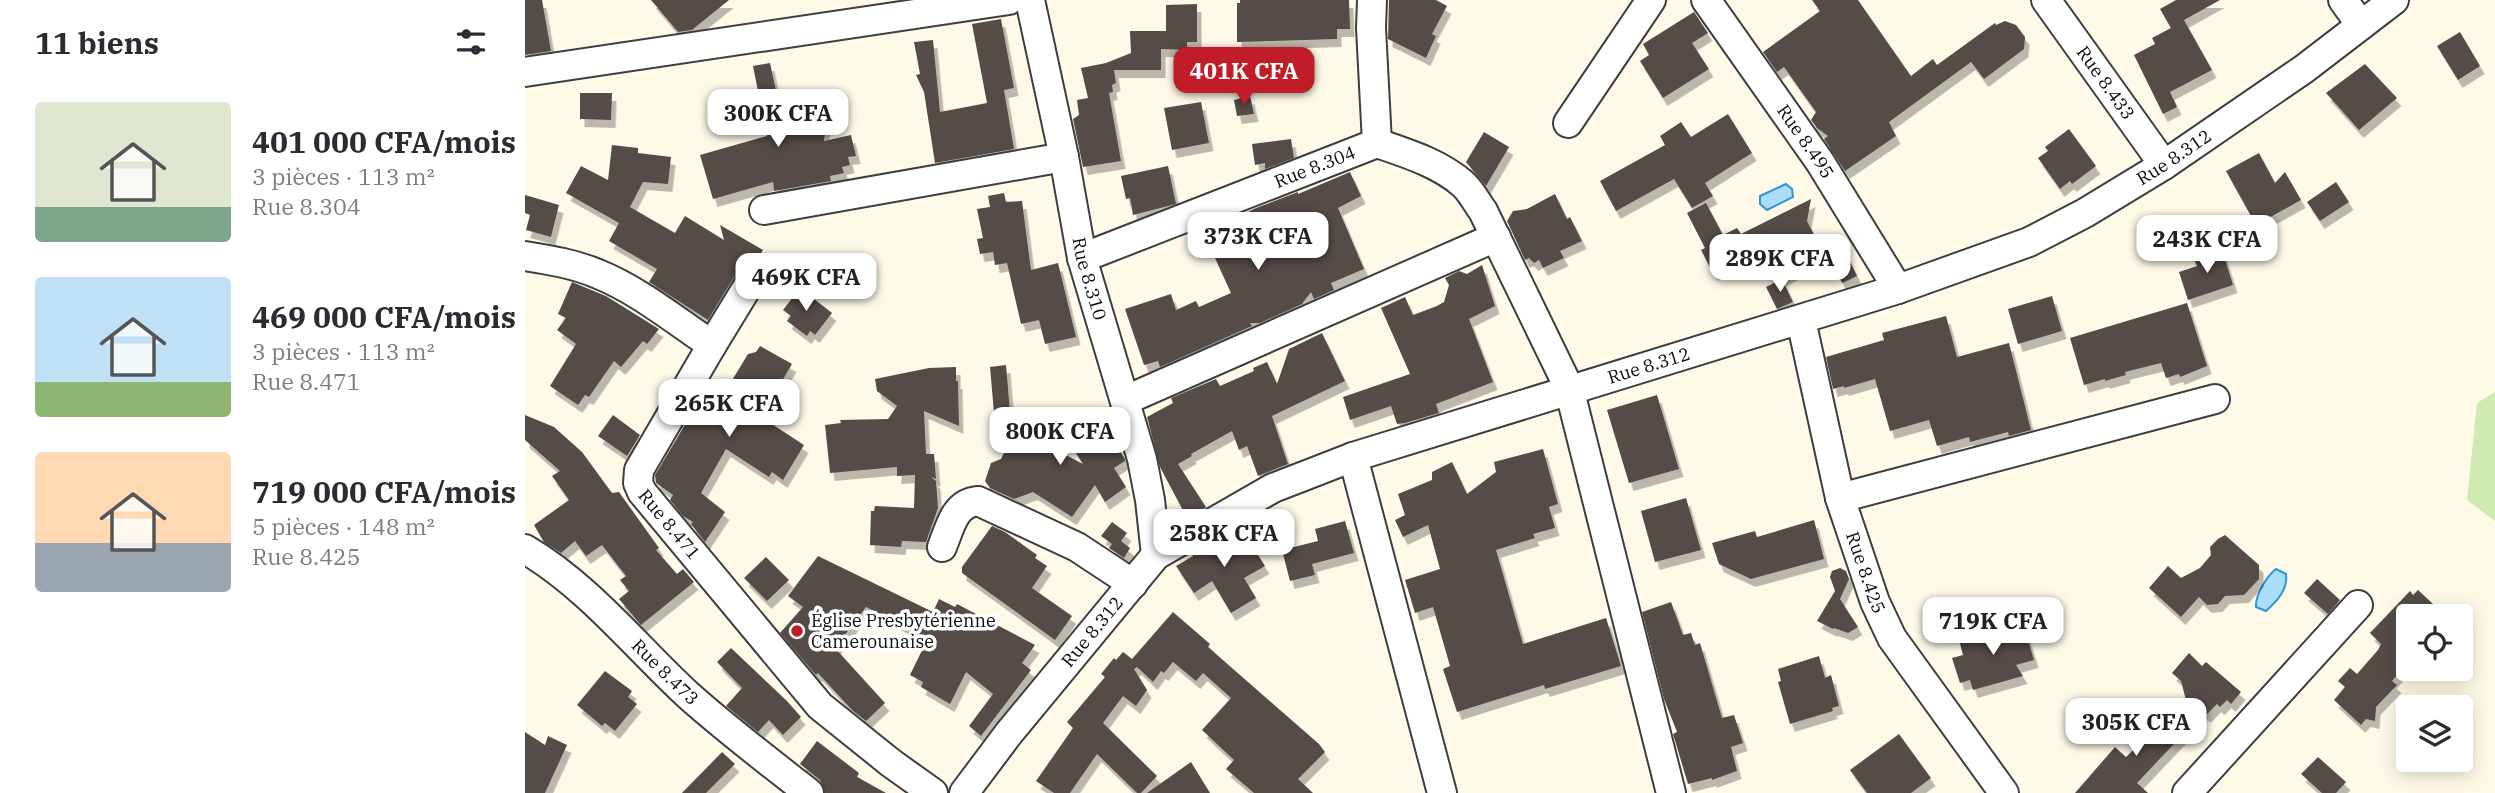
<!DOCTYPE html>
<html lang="fr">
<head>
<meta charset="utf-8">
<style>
	:root { --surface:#fff; --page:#f7f7f7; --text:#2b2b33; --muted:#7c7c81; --accent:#c11d28 }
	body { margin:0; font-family:"IBM Plex Serif",serif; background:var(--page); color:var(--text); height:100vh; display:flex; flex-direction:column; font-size:26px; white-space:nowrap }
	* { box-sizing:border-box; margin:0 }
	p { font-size:23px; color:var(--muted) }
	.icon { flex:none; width:38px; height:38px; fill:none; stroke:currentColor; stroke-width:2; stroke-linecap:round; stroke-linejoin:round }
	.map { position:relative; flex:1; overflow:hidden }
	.drawer { display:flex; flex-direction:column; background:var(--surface); width:525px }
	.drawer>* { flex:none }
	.controls { position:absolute; left:1871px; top:604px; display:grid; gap:14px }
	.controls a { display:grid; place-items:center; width:77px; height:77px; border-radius:7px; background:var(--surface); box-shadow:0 4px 18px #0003; font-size:35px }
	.price { position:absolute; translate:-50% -60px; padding:0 16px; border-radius:14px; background:#fff; color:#222; font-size:23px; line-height:46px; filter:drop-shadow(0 2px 4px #0008) }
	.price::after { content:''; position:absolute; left:50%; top:42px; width:21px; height:16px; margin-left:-10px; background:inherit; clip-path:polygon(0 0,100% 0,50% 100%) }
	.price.selected { background:var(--accent); color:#fff }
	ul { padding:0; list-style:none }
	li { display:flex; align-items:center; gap:21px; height:175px; padding:0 35px }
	li span { display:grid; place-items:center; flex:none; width:196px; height:140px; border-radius:7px; color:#555 }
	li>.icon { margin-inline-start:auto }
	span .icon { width:84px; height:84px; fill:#fffc; stroke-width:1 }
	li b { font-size:30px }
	h2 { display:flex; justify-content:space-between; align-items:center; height:84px; padding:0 35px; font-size:30px }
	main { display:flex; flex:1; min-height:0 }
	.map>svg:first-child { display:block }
</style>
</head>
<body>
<main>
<section class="drawer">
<h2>11 biens<svg class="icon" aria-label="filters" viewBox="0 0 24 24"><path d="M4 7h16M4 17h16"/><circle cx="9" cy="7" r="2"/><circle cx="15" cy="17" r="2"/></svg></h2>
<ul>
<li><span style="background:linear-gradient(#dfe7d0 75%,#7fa58c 0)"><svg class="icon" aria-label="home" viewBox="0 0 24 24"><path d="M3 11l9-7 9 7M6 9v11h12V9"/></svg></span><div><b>401 000 CFA/mois</b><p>3 pièces · 113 m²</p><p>Rue 8.304</p></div></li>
<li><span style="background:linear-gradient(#bfe0f5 75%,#8fb573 0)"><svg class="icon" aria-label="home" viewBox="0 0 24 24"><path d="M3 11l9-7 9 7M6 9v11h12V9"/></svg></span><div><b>469 000 CFA/mois</b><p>3 pièces · 113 m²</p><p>Rue 8.471</p></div></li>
<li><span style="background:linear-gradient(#ffd9b3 65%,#9aa5b1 0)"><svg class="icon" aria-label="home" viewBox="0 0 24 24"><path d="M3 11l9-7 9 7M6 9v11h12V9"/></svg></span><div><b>719 000 CFA/mois</b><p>5 pièces · 148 m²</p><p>Rue 8.425</p></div></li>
</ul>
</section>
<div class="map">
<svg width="1970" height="793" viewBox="0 0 1970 793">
	<defs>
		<filter id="shadow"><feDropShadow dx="4.5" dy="8" stdDeviation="0" flood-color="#0004"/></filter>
	</defs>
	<rect width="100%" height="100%" fill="#fffae8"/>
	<path fill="#d0ebb1" d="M 1970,392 L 1970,521 L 1942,500 L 1952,403 Z"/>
	<path fill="#aaddf9" stroke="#2e95d4" stroke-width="2" d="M 1261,184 L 1267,189 L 1268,197 L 1242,210 L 1235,204 L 1235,196 Z
		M 1751,569 L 1761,574 C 1763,590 1752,601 1741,611 L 1731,607 C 1730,595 1742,576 1751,569 Z"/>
	<path fill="#544b47" filter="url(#shadow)" d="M 0,0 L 17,0 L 26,51 L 0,55 Z
		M 126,0 L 204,0 L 167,30 L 153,32 Z
		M 715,0 L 824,0 L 825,29 L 812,29 L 812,39 L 712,42 L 712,3 L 715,3 Z
		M 864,0 L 911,0 L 922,6 L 907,34 L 911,36 L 901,58 L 863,39 Z
		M 1287,0 L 1333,0 L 1386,76 L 1408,59 L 1412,65 L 1470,23 L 1471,25 L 1480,21 L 1491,25 L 1500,37 L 1499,49 L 1459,79 L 1446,62 L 1364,122 L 1371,136 L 1320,171 L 1299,139 L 1303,136 L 1292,128 L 1286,120 L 1291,112 L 1259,67 L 1252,72 L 1238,52 L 1295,11 Z
		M 1651,0 L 1695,0 L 1659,20 L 1687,70 L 1645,92 L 1652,107 L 1638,114 L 1609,55 L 1630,44 L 1627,38 L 1646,28 L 1635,9 Z
		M 672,4 L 672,42 L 662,42 L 662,50 L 636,49 L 636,70 L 589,70 L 591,83 L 587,85 L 588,92 L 584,93 L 596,161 L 558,167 L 548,119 L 554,115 L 552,100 L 563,98 L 556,68 L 581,63 L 606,53 L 605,31 L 641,31 L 641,5 Z
		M 1169,12 L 1183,33 L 1167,43 L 1184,69 L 1138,98 L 1115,61 L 1124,55 L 1118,44 Z
		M 476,19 L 489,88 L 479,90 L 489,149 L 410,163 L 399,92 L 391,75 L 395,74 L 389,42 L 408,40 L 415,112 L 462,103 L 447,24 Z
		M 1935,32 L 1955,66 L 1933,80 L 1912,46 Z
		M 245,63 L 253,100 L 271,97 L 276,124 L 291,118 L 301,124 L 299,141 L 326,135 L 331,156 L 323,157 L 325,165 L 317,167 L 319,173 L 305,176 L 306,181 L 249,191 L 248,182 L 188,199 L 175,155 L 242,136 L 228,66 Z
		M 1840,64 L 1872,98 L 1834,130 L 1801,93 Z
		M 55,93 L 87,93 L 86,120 L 55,119 Z
		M 725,96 L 729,114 L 712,116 L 709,100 Z
		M 676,102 L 684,143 L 647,150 L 639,108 Z
		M 1203,114 L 1227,153 L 1180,183 L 1188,196 L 1167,208 L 1149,179 L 1091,211 L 1075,181 L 1140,145 L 1135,136 L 1156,122 L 1166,137 Z
		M 1544,129 L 1571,166 L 1547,184 L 1545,181 L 1535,189 L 1513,158 L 1523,151 L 1520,147 Z
		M 959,132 L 984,147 L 961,186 L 941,162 Z
		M 766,139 L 769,158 L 740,169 L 740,163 L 730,165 L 727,144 Z
		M 87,145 L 113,148 L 113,153 L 146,157 L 143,184 L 118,182 L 105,207 L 150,233 L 160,216 L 199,240 L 195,225 L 238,250 L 226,270 L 216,271 L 209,277 L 183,320 L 124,282 L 132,269 L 84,241 L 94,223 L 41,193 L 56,166 L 83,180 Z
		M 1734,153 L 1750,183 L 1760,172 L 1776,200 L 1731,225 L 1701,171 Z
		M 643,166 L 651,204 L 608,215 L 605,198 L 601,199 L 596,176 Z
		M 825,172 L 836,196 L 813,208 L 839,269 L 806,283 L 809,290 L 789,299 L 786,292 L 777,304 L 735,323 L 725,323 L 727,326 L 635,367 L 633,361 L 619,365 L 600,309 L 646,294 L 651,310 L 671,301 L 674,307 L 706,293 L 679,234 L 731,208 L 773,192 L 773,194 Z
		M 1811,182 L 1824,202 L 1795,221 L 1782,202 Z
		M 479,193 L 481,202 L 497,201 L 506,270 L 533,263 L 551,337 L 520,344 L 514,320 L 496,324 L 482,263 L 470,265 L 468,252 L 455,254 L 452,239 L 458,238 L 452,209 L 465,207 L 463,196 Z
		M 1030,194 L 1042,219 L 1045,217 L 1057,241 L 1035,251 L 1039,258 L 1018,268 L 1014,260 L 1009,263 L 1004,258 L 1000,260 L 982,221 L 988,211 L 1002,209 Z
		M 0,195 L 34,205 L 26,237 L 1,230 L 5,215 L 0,213 Z
		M 1286,199 L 1282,221 L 1300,256 L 1253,280 L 1237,248 L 1188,273 L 1176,250 L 1180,248 L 1162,213 L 1181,203 L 1198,235 L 1212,228 L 1216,234 Z
		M 1315,241 L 1332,276 L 1317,283 L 1300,248 Z
		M 1696,247 L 1708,285 L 1663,300 L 1654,272 L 1672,266 L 1668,257 Z
		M 957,265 L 970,306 L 944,319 L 968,382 L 911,404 L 914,413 L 880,423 L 872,424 L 866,406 L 825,420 L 818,397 L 885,374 L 856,308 L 880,297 L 888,315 L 912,306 L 919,302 L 924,285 L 920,278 L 934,271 L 942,274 Z
		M 1257,279 L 1268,302 L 1252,309 L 1241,287 Z
		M 47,282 L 81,296 L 134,329 L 122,344 L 118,341 L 96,367 L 89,361 L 64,397 L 60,395 L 53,405 L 25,386 L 51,344 L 32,330 L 41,318 L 33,314 Z
		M 275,288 L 307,313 L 290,335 L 285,331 L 282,336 L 262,321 L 266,316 L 258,310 Z
		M 1527,296 L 1537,331 L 1493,344 L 1483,309 Z
		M 1662,303 L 1682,366 L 1655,377 L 1654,374 L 1641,378 L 1636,363 L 1600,372 L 1601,375 L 1580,381 L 1580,379 L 1559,385 L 1545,338 Z
		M 1421,316 L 1432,357 L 1484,343 L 1506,430 L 1484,436 L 1483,432 L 1445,442 L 1444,437 L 1412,446 L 1404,420 L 1365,431 L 1350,379 L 1319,388 L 1319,386 L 1308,389 L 1301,357 L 1359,340 L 1357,333 Z
		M 797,333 L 820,381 L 747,416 L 763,464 L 733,476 L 722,446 L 714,450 L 707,431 L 666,454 L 667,456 L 653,464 L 681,507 L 648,526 L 646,524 L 661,516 L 635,467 L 622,417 L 648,403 L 646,398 L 691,379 L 695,386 L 729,371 L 728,368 L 742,362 L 752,384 L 764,349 Z
		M 235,346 L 267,364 L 236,417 L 279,445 L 258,480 L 247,472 L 244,477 L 201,449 L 176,493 L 200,512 L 180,542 L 166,524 L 168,522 L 158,516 L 145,500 L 148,495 L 131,483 L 130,475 L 177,396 L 192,405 L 223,354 L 231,352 Z
		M 481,365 L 485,412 L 469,413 L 465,367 Z
		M 431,367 L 431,381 L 433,381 L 434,426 L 399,411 L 401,454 L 409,454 L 411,479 L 406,477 L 411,481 L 413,508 L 401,542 L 377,541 L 376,547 L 345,545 L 346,511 L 349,511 L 350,506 L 389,508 L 390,475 L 372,476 L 372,467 L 305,473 L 300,425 L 316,423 L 315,420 L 363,419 L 372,406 L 352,391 L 350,379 L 404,368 Z
		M 1132,395 L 1154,469 L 1104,483 L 1082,410 Z
		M 558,410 L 572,434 L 582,431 L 600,459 L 600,461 L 589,468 L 601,487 L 580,502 L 570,485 L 547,517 L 508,492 L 489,499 L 465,488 L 460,481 L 466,463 L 476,459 L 491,429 L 558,464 L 533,424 Z
		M 0,415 L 29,427 L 57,452 L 87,493 L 94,492 L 134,548 L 131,550 L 152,574 L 158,569 L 169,582 L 116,625 L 94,599 L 104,591 L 95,580 L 101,576 L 77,545 L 61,556 L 50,541 L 36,553 L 19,542 L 9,525 L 44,500 L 27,476 L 35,471 L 0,440 Z
		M 88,415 L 115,435 L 102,456 L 73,436 Z
		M 1018,449 L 1033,504 L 1024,507 L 1030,528 L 1008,534 L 1010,538 L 971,550 L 998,644 L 1081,618 L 1096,666 L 1020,689 L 1019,685 L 932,712 L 918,669 L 925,666 L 908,607 L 890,613 L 880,580 L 915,569 L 903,525 L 878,537 L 870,520 L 880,515 L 873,494 L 907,480 L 907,472 L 927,462 L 942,494 L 971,472 L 969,462 Z
		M 1161,498 L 1176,550 L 1130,562 L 1116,511 Z
		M 1289,520 L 1299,559 L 1226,579 L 1194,564 L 1187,543 L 1230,531 L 1232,537 Z
		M 820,521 L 829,553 L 787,564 L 790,575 L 765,581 L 757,550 L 793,541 L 790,529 Z
		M 587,522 L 602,533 L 596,541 L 605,548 L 599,558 L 584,548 L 587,544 L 576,536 Z
		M 467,526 L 480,532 L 512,555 L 510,558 L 522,566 L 507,588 L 547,616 L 530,640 L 437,573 L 437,567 Z
		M 708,530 L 718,545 L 724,541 L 740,566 L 719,578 L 731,598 L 706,613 L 687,581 L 669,593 L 651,566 L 668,556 L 667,554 Z
		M 1700,535 L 1734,565 L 1734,579 L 1719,595 L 1700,596 L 1693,604 L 1682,605 L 1674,597 L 1656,617 L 1624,588 L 1643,566 L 1656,578 L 1675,568 L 1686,555 L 1685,547 L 1693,539 Z
		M 293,556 L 408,612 L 414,599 L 430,607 L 432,604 L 510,645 L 497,663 L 506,670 L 456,736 L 444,726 L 468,694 L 441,672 L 425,704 L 396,687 L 398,682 L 385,675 L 403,638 L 341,607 L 310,648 L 360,703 L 341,721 L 327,710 L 293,673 L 291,675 L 255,633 L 278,607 L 263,596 Z
		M 241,557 L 264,580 L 242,601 L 219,578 Z
		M 1315,568 L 1321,571 L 1324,579 L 1315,599 L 1333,627 L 1323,633 L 1309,628 L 1308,629 L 1292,621 L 1310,591 L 1305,577 L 1307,571 Z
		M 1792,579 L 1815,600 L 1803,614 L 1779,593 Z
		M 1893,590 L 1921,616 L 1883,616 L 1883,662 L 1867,681 L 1872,685 L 1851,707 L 1850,721 L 1841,719 L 1836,725 L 1809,700 L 1820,687 L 1813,681 L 1825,668 L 1832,674 L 1853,650 L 1856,644 L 1845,633 L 1885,591 L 1888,595 Z
		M 1146,602 L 1158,635 L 1166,633 L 1170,645 L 1175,643 L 1197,718 L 1209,715 L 1218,743 L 1206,747 L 1212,771 L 1187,780 L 1187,778 L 1163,784 L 1148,734 L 1152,732 L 1139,699 L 1117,612 Z
		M 648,612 L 685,644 L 683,647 L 794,744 L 800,752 L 773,779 L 788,793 L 729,793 L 701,769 L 709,760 L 677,730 L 706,698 L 678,673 L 671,681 L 648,662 L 639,673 L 636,671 L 628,682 L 612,667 L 609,669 L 622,690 L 611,706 L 598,696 L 578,723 L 632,776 L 616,793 L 612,793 L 572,754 L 545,793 L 529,793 L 511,781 L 548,728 L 542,722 L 580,677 L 576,674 L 589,658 L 591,660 L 598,652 L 607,659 Z
		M 1498,623 L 1509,660 L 1491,665 L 1498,676 L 1448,690 L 1445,680 L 1435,683 L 1427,658 L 1438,655 L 1434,640 L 1471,631 L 1471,634 Z
		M 206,648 L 262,701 L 276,717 L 258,735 L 244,720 L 233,732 L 201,706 L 217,688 L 192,662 Z
		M 1664,653 L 1677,666 L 1681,662 L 1716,692 L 1706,704 L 1702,700 L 1695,707 L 1692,704 L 1681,715 L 1678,712 L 1667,723 L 1656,681 L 1647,673 Z
		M 1294,656 L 1300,678 L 1306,675 L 1314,706 L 1307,708 L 1308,711 L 1265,724 L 1253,682 L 1256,681 L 1253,669 Z
		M 80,671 L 107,691 L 103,697 L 112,704 L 90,731 L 80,723 L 77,726 L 52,705 Z
		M 1637,705 L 1663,729 L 1612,783 L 1623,793 L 1550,793 L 1590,747 L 1601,757 L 1625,734 L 1617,727 Z
		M 0,732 L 20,745 L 23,736 L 42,745 L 20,793 L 0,793 Z
		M 1374,734 L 1406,778 L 1386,793 L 1342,793 L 1325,770 Z
		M 292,741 L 334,773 L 332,777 L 361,793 L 300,793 L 295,780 L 275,764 Z
		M 197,752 L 210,764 L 181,793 L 157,793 Z
		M 1793,757 L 1821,782 L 1811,793 L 1797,793 L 1776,774 Z
		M 666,762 L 685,793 L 622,793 Z"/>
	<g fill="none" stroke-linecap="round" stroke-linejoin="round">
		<g stroke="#3e3e3e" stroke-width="32">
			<g id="minor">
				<path id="s1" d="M 505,0 L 539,157 L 557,258 L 617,459 L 625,500 L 631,555"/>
				<path id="s2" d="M 1181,0 L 1295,162 L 1373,289"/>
				<path id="s3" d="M 1521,0 L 1639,165"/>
				<path d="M 1818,0 L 1836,25"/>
				<path d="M 0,72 L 484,0"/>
				<path d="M 1043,123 L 1126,0"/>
				<path d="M 852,143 C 881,153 914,163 938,184 C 946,191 952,203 958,211 L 1044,388 L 1146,793"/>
				<path d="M 239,210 L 539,157"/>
				<path id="s4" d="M 0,256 C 25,260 50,264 73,274 C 113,290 151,321 187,345 L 114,470 L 113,483 L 117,492 L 295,706 L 366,763 L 408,793"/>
				<path id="s5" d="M 557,258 L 852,143 L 846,28 L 847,0"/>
				<path id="s6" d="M 1276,320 L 1315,498 L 1350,602 L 1367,638 L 1479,793"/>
				<path d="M 187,345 L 223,286"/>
				<path d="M 601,400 L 971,237"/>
				<path d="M 828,457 L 917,793"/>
				<path d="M 1315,498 L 1690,399"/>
				<path d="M 417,547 C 425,528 429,503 453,501 L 552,547 L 608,584"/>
				<path id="s7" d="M 0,549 C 63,586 110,646 163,695 C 201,729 243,761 284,793"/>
				<path id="s8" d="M 439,793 L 484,733 L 631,555 L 748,488 L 828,457 L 1373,289 L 1504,242 L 1560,213 L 1639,165 L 1779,69 L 1869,0"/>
				<path d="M 1662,793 L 1833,605"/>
			</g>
		</g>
		<use href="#minor" stroke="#fff" stroke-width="28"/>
	</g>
	<circle fill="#c11d28" stroke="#fff" stroke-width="2.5" cx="272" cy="631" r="7"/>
	<g text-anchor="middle" stroke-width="7" stroke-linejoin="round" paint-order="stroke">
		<g font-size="18" fill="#0b0b0b" stroke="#fff">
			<text dy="6" stroke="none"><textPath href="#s3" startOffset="102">Rue 8.433</textPath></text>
			<text dy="6" stroke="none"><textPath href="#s2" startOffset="173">Rue 8.495</textPath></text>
			<text dy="6" stroke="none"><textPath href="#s8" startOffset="1404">Rue 8.312</textPath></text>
			<text dy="6" stroke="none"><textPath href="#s5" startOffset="250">Rue 8.304</textPath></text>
			<text dy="6" stroke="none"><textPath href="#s1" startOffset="285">Rue 8.310</textPath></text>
			<text dy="6" stroke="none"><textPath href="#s8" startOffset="836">Rue 8.312</textPath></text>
			<text dy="6" stroke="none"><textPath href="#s4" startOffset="420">Rue 8.471</textPath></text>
			<text dy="6" stroke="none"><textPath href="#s6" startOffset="261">Rue 8.425</textPath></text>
			<text dy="6" stroke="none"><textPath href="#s8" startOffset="206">Rue 8.312</textPath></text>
			<text dy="6" stroke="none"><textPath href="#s7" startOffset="187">Rue 8.473</textPath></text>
		</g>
		<g font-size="18" fill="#0b0b0b" stroke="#fff" text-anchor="start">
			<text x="286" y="627">Église Presbytérienne<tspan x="286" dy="21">Camerounaise</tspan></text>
		</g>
	</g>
</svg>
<div class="controls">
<a><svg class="icon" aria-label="locate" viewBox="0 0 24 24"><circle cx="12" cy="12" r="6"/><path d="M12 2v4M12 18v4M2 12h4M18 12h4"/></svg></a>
<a><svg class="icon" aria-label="layers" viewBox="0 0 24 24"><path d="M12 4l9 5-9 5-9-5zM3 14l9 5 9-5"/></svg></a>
</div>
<b class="price selected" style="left:719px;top:107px">401K CFA</b>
<b class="price" style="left:253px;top:149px">300K CFA</b>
<b class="price" style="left:733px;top:272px">373K CFA</b>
<b class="price" style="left:1682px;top:275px">243K CFA</b>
<b class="price" style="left:1255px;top:294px">289K CFA</b>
<b class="price" style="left:281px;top:313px">469K CFA</b>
<b class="price" style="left:204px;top:439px">265K CFA</b>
<b class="price" style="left:535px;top:467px">800K CFA</b>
<b class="price" style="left:699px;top:569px">258K CFA</b>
<b class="price" style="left:1468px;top:657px">719K CFA</b>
<b class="price" style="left:1611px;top:758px">305K CFA</b>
</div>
</main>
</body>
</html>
